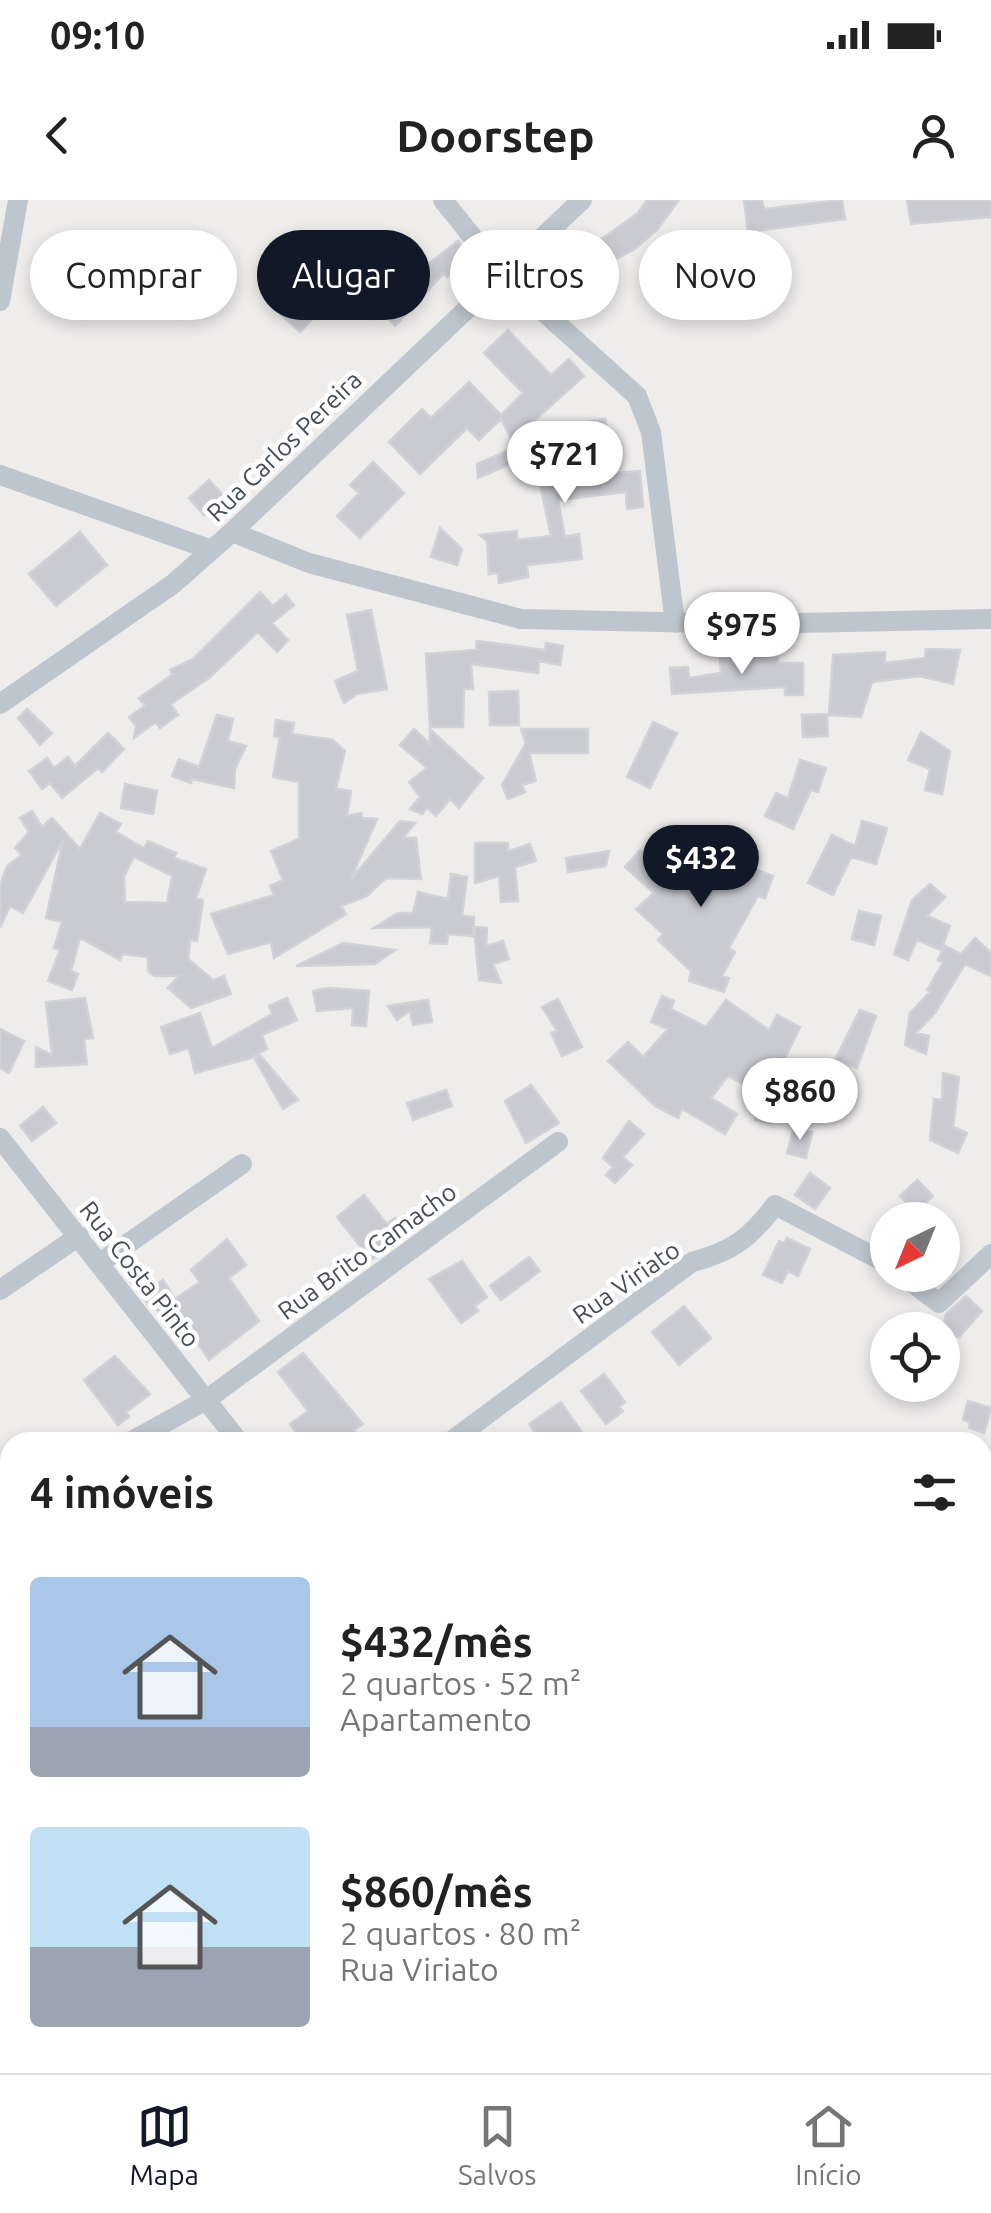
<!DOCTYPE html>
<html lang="pt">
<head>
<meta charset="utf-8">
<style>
	:root { --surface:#fff; --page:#f6f6f6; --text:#222; --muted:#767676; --line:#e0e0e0; --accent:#111827 }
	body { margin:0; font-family:Ubuntu,sans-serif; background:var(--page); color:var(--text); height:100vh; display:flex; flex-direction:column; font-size:38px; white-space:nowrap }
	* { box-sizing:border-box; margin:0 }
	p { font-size:32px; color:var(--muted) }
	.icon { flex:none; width:55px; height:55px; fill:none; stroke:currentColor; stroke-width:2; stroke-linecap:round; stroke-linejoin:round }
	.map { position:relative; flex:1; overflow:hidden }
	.drawer { position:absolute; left:0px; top:1232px; width:992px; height:642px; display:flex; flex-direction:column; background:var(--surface); border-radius:30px 30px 0 0; box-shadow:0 5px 15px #0003 }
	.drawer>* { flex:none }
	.hud { position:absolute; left:30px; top:30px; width:932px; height:90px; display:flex; gap:20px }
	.needle { width:65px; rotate:223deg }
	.buttons { position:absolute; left:870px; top:1002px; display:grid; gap:20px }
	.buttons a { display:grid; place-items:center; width:90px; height:90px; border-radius:50%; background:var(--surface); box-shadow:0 5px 15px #0003; font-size:50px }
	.price { position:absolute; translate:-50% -85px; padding:0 22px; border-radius:35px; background:#fff; color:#222; font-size:32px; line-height:65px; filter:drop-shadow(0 2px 5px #0008) }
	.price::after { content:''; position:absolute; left:50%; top:60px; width:30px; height:22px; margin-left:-15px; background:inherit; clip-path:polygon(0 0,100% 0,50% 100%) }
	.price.active { background:var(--accent); color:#fff }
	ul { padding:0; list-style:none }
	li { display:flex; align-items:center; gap:30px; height:250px; padding:0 30px }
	li span { display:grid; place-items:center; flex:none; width:280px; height:200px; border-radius:10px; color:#555 }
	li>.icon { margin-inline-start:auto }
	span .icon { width:120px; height:120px; fill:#fffc; stroke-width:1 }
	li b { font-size:42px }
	h2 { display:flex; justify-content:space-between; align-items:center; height:120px; padding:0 30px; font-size:42px }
	.tag { padding:0 35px; border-radius:45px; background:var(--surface); box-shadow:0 5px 15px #0003; font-size:35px; line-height:90px }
	.tag.active { background:var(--accent); color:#fff }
	.status { display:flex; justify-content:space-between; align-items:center; height:70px; padding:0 50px; background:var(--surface); direction:ltr }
	.status svg { height:28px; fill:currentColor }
	header { display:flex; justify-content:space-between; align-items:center; height:130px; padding:0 30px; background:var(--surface); font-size:45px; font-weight:600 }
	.tab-bar { display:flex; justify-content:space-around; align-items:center; height:140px; border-top:2px solid var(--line); background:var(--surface); font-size:28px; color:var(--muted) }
	.tab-bar a { display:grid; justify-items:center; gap:5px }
	.tab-bar .active { color:var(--accent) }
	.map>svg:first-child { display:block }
</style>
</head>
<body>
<div class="status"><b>09:10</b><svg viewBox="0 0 49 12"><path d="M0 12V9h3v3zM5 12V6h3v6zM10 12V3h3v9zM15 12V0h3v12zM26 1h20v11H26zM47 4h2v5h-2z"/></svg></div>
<header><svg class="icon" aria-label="back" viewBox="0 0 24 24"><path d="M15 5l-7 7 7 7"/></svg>Doorstep<svg class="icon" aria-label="person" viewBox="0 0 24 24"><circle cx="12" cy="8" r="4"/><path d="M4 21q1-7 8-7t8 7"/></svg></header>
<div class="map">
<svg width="991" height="1873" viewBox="0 0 991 1873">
	<rect width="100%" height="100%" fill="#efecec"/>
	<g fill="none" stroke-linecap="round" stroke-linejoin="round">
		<path stroke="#8acbe7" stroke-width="5" d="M 0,1582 L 10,1616
			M 81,1865 L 83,1873"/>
	</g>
	<path fill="#c9cbd1" stroke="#d0d2d8" stroke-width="2.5" fill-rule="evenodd" d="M 647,0 L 679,0 L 657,30 L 635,49 L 587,74 L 558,101 L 540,83 L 638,13 Z
		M 744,0 L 762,0 L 764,9 L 842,0 L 845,19 L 748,32 Z
		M 907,0 L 991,0 L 991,17 L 911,24 Z
		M 458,41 L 472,59 L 447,77 L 444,73 L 395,126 L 373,102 L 421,60 L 426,66 Z
		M 342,66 L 361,85 L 338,108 L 318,88 Z
		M 286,91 L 314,117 L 300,132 L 272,106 Z
		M 508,130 L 551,175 L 569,159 L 584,176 L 524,230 L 534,254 L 478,278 L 477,264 L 516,247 L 501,219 L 479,240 L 467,228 L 420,274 L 389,242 L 422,209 L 431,218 L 469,182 L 501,215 L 523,193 L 484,153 Z
		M 605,219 L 615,273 L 640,271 L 643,307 L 627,309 L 626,292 L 558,300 L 565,337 L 579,334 L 582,359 L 527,365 L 528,377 L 499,383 L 498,373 L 489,374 L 487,341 L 480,335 L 517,331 L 517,340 L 551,336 L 540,284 L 579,275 L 570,225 Z
		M 373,262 L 404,293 L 360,338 L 337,316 L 359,293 L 350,285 Z
		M 209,280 L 224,296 L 204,315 L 189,298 Z
		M 440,328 L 462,349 L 457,365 L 431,357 Z
		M 80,332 L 107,365 L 56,406 L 29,374 Z
		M 260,392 L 273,406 L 286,395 L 294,405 L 272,423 L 288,440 L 277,452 L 258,432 L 209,478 L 171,504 L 178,515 L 160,528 L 156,522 L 134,538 L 136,526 L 129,517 L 145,506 L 139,498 L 173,474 L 170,470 L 193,459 Z
		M 371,410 L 387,489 L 357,494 L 344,503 L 335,481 L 358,471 L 347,415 Z
		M 477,441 L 545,450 L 546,443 L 563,446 L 560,465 L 539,461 L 538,473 L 471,464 L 473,489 L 464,489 L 463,527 L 430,527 L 426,454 L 476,450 Z
		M 926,449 L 960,450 L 953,484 L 920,476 L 872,482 L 861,517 L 829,515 L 833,455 L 885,452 L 885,463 L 925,458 Z
		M 778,458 L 778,463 L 803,463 L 803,495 L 785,495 L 785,487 L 672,494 L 670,468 L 688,467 L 689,478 L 721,473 L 720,459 Z
		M 518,491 L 519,525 L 490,525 L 489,492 Z
		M 27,509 L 52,533 L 40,545 L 18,518 Z
		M 827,514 L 828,536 L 803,537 L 802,515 Z
		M 217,515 L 233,519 L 228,541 L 246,546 L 235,569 L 234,588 L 192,579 L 191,583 L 172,576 L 179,559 L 199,567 Z
		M 276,520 L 294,523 L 292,534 L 333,540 L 345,551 L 336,589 L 351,591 L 347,616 L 361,613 L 362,618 L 377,619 L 351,679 L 400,621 L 415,623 L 403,638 L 416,638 L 421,679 L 386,678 L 367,696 L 341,706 L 346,714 L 274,758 L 271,742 L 228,754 L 211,714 L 274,695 L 270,686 L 283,680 L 271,651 L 299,639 L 299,582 L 273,577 L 280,537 L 274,536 Z
		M 653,522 L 677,533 L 650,588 L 627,577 Z
		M 414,529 L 430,544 L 430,529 L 483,578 L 459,608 L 450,599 L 436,616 L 427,608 L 422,614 L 410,609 L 420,597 L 409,582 L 427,568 L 400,545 Z
		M 521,529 L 588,529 L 588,553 L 529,553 L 536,581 L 522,585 L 525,592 L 508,599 L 502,585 L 526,543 Z
		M 921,532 L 950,551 L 942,594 L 925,590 L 930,569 L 908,560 Z
		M 108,533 L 124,549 L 102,572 L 98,568 L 62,598 L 50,583 L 42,589 L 29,571 L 47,558 L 54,568 L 68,557 L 75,566 Z
		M 800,560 L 826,568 L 818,592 L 811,590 L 793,629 L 765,616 L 776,593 L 788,598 Z
		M 125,584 L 157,591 L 153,614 L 121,608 Z
		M 32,611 L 42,627 L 52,618 L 80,649 L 100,613 L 121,624 L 116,632 L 144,648 L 148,641 L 176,653 L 174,658 L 206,669 L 196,698 L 203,700 L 197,741 L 190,740 L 188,759 L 213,780 L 224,776 L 231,794 L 191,808 L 168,788 L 179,776 L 154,776 L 148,771 L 148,757 L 123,754 L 120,760 L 80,738 L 71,771 L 78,774 L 72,790 L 48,781 L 60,750 L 54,748 L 62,722 L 46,718 L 63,640 L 23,713 L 10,706 L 0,728 L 0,686 L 7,666 L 22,655 L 15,648 L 29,632 L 20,618 ZM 134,657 L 172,676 L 167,703 L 125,702 L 124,676 Z
		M 862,621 L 887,628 L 876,664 L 851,657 L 833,695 L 808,683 L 832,635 L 855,646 Z
		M 730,635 L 747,642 L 739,663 L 773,676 L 765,698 L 758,696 L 729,748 L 735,752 L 722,776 L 729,778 L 724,792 L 689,781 L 691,771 L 658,740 L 663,734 L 636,709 L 654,693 L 625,667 L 640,650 L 669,678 L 684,659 L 712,681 Z
		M 475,643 L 508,643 L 508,651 L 530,644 L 536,661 L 515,667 L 518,701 L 501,702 L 499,676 L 475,683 Z
		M 609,651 L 606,666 L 568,672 L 566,658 Z
		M 451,674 L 467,677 L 462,716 L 474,717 L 473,736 L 448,734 L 447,744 L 430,743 L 432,727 L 374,728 L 398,713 L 413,713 L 418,692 L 448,699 Z
		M 930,684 L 945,697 L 927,716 L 950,726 L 941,750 L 917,740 L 908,760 L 894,754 L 912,700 Z
		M 859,711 L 881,716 L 874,745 L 852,739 Z
		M 474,727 L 487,728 L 486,746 L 503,741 L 509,759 L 493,764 L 501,783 L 479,780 Z
		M 975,738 L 991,753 L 991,776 L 965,764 L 935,813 L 916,833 L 929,836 L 926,854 L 905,845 L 910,813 L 930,792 L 927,790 L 943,763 L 938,760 L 945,746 L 961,754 Z
		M 343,743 L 395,750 L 375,764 L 296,766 Z
		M 328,788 L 369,791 L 366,826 L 352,825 L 353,808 L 317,811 L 313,791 Z
		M 662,796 L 674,801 L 671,809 L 706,827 L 726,800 L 769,830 L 777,815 L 800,827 L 780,869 L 805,877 L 798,899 L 777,893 L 770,923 L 755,920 L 761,894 L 728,876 L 711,898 L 737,914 L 725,934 L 682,909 L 678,918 L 655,906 L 608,861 L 628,842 L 643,857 L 668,829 L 651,822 Z
		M 85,798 L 93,838 L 84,839 L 87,864 L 36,867 L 36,847 L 52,855 L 46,802 Z
		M 287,798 L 297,820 L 262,835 L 267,849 L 251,858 L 195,873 L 189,848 L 170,854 L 161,827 L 200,813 L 212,848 L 272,814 L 269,806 Z
		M 558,799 L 582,847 L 562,856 L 551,833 L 557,831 L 542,807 Z
		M 428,800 L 432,822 L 413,825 L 410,811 L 397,820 L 388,806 Z
		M 860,810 L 876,816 L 857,868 L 835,860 Z
		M 0,829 L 24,841 L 9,873 L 0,868 Z
		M 260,855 L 298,900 L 283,909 L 255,859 Z
		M 943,873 L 959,877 L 953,927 L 967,933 L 958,953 L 930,940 L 934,899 L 942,900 Z
		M 531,885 L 559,923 L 526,943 L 505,901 Z
		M 446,890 L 452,906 L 413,920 L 407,903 Z
		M 43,907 L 56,923 L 32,941 L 20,926 Z
		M 629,921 L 644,934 L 623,957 L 632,965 L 615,983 L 606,975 L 613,967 L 603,958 Z
		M 794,928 L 812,932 L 806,958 L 787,953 Z
		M 810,973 L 830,988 L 815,1009 L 795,995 Z
		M 917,980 L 933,996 L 916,1012 L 900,996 Z
		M 364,995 L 387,1024 L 395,1018 L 406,1032 L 371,1060 L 337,1017 Z
		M 787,1038 L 810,1049 L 798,1076 L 788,1071 L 782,1083 L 763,1075 L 779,1041 L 784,1043 Z
		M 227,1039 L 246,1065 L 229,1078 L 259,1121 L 209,1160 L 179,1116 L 166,1126 L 154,1104 L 150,1107 L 131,1082 L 144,1074 L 153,1087 L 163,1080 L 175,1099 L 200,1082 L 191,1070 Z
		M 529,1057 L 540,1071 L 501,1100 L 490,1086 Z
		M 462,1061 L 487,1097 L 475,1106 L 478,1111 L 461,1123 L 429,1079 Z
		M 966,1096 L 982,1111 L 959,1137 L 942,1132 L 946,1114 Z
		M 684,1106 L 711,1138 L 679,1165 L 652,1132 Z
		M 303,1153 L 363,1224 L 354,1230 L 358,1236 L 349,1242 L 303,1242 L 290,1224 L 308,1211 L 278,1172 Z
		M 115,1156 L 150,1194 L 126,1212 L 129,1217 L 118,1225 L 84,1180 Z
		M 604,1174 L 625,1202 L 619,1207 L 623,1211 L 606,1224 L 581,1191 Z
		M 968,1201 L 991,1208 L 984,1233 L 969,1228 L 970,1222 L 963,1220 Z
		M 561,1202 L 567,1211 L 589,1242 L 542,1242 L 529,1224 Z"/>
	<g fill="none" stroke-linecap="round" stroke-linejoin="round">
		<path stroke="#bdc5ce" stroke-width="20" d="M 443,0 L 502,74 L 637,196 L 651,232 L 675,423
			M 0,101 L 18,0
			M 0,275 L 212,350
			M 232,332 L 309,363 L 521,419 L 752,424 L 991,419
			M 0,504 L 173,384 L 232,332 L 582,0
			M 0,938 L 239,1242
			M 100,1063 L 242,964
			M 902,1075 L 939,1103 L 991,1054
			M 0,1090 L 79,1036
			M 130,1242 L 206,1200 L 558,942
			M 450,1242 L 692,1062 C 732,1052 751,1037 775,1005 L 888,1064
			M 0,1316 L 10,1311
			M 0,1464 L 10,1461
			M 982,1484 L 991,1506
			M 0,1675 L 10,1712
			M 982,1757 L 991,1753
			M 982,1826 L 991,1847
			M 51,1865 L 53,1873
			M 261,1865 L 264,1873
			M 382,1865 L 385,1873
			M 523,1865 L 527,1873
			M 663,1865 L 667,1873
			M 863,1865 L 866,1873
			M 452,1873 L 469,1865
			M 708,1873 L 726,1865"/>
	</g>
	<g text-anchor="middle" stroke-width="9" stroke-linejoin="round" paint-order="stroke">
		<g font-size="25" fill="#454e58" stroke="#fff">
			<text transform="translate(284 246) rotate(-44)" y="9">Rua Carlos Pereira</text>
			<text transform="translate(367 1051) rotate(-36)" y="9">Rua Brito Camacho</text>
			<text transform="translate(140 1074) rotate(52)" y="9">Rua Costa Pinto</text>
			<text transform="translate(626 1082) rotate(-35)" y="9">Rua Viriato</text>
		</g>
	</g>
</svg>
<div class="buttons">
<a><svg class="needle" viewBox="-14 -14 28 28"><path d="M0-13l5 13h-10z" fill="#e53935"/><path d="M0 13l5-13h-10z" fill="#767676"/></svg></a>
<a><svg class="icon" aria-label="locate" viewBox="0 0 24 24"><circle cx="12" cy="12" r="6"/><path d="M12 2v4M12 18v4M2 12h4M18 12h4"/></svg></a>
</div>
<b class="price" style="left:565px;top:306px">$721</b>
<b class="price" style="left:742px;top:477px">$975</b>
<b class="price active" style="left:701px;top:710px">$432</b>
<b class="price" style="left:800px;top:943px">$860</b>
<div class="hud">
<a class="tag">Comprar</a>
<a class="tag active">Alugar</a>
<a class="tag">Filtros</a>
<a class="tag">Novo</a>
</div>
<section class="drawer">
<h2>4 imóveis<svg class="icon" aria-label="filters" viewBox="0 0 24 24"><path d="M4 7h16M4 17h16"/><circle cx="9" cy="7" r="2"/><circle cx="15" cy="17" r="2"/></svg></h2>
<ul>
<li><span style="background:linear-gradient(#a9c7e8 75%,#9aa5b1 0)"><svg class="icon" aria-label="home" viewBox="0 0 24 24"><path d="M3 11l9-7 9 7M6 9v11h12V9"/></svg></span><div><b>$432/mês</b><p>2 quartos · 52 m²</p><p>Apartamento</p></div></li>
<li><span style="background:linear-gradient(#bfe0f5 60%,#9aa5b1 0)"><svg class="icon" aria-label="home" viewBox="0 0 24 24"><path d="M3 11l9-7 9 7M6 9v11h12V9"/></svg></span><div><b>$860/mês</b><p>2 quartos · 80 m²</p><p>Rua Viriato</p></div></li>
</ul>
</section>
</div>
<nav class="tab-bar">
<a class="active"><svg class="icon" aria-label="map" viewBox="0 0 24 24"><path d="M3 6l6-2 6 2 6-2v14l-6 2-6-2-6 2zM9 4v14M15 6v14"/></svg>Mapa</a>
<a><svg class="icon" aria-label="saved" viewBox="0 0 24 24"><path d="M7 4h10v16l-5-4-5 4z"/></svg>Salvos</a>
<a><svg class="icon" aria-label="home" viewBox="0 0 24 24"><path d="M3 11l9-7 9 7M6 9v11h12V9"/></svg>Início</a>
</nav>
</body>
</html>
